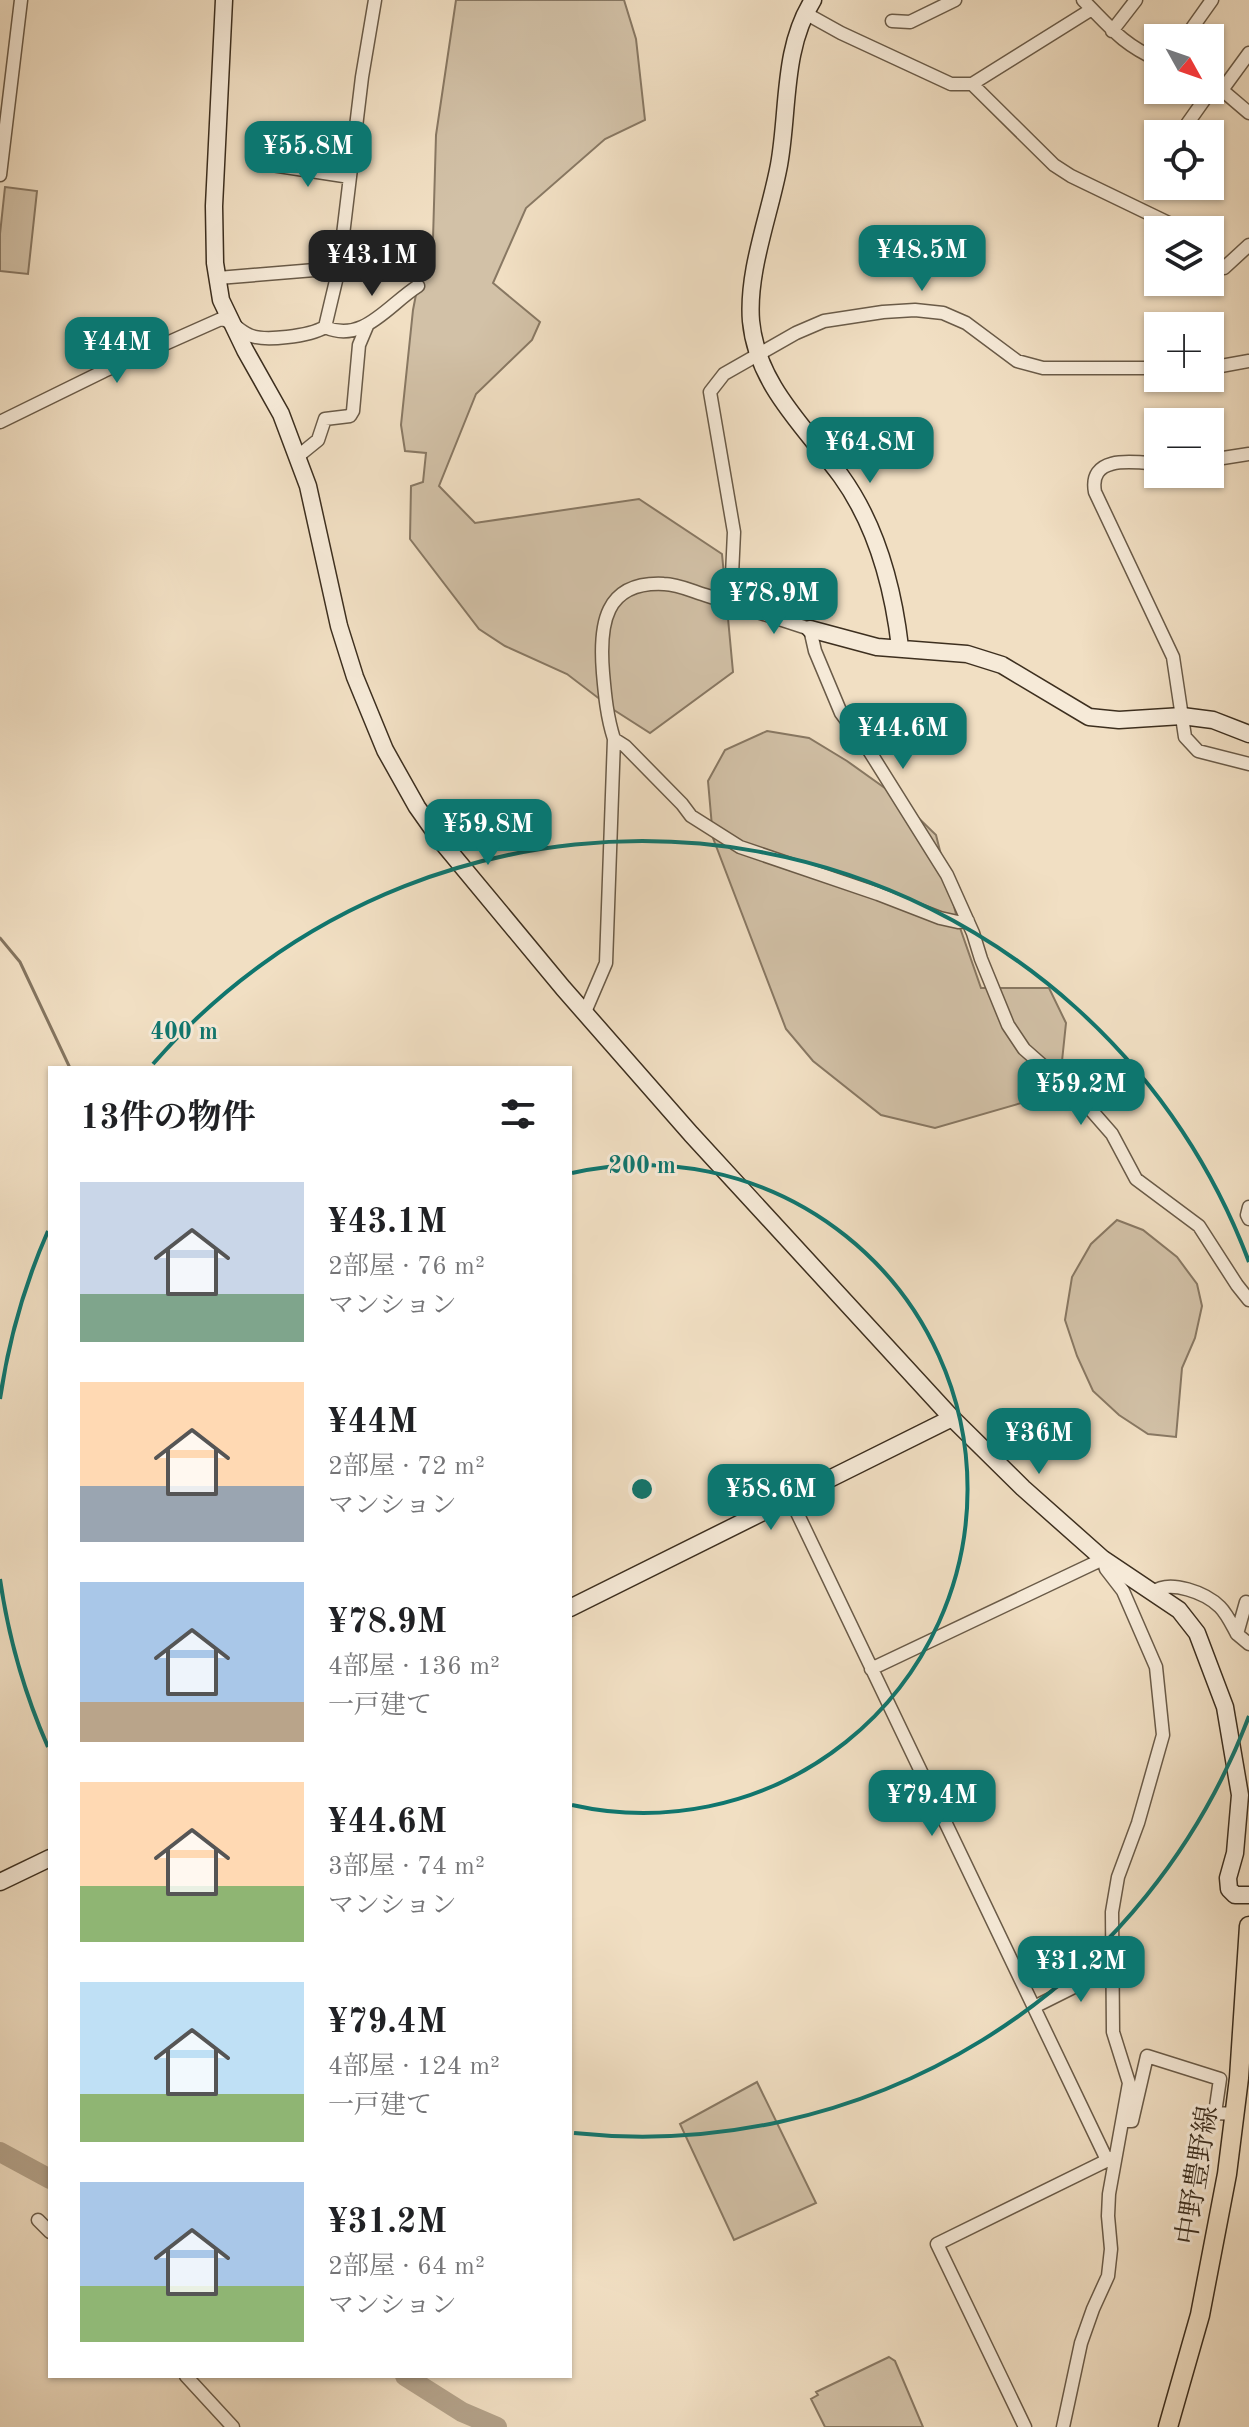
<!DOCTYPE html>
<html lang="ja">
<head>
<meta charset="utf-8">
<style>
	:root { --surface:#fff; --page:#f6f6f6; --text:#202124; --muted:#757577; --accent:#0f766e }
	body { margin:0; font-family:"Old Standard TT","Noto Serif JP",serif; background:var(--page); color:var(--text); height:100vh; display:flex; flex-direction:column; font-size:30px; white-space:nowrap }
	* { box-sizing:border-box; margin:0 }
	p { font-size:26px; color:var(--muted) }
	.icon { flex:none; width:44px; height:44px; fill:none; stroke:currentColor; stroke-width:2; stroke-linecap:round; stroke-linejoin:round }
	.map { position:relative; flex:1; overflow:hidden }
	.side { position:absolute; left:48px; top:1066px; width:524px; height:1312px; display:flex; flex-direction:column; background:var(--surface); border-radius:0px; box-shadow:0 2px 6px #0004 }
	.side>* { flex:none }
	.needle { width:52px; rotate:130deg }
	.controls { position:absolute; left:1144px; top:24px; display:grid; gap:16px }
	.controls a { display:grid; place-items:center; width:80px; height:80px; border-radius:0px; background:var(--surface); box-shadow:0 2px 6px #0004; font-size:40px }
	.price { position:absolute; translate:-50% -68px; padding:0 18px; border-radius:16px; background:var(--accent); color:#fff; font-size:26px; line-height:52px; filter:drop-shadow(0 2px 4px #0008) }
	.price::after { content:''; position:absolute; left:50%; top:48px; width:24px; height:18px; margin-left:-12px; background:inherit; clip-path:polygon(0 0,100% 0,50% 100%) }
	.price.current { background:#222; color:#fff }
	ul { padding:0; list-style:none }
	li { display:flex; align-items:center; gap:24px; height:200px; padding:0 32px }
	li span { display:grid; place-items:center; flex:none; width:224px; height:160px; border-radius:0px; color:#555 }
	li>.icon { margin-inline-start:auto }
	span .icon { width:96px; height:96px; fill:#fffc; stroke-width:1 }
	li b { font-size:34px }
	h2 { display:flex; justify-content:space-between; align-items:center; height:96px; padding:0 32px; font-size:34px }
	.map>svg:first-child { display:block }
</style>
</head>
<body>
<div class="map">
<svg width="1249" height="2427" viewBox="0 0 1249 2427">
	<rect width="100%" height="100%" fill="#f1dfc3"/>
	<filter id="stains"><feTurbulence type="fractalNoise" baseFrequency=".0025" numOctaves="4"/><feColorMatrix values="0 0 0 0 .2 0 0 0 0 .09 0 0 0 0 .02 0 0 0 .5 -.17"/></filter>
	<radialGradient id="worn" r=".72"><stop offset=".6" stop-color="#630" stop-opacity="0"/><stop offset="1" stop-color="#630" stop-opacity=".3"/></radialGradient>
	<path fill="#d2c1a7" stroke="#887863" stroke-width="2" d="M 456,0 L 624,0 L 636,39 L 645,120 L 605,139 L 526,208 L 493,283 L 540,322 L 532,340 L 476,394 L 439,486 L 475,523 L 639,499 L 722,554 L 733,672 L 650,733 L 614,710 L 567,674 L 505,646 L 479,629 L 410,539 L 411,486 L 423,482 L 426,453 L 405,451 L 401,425 L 413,310 L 419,279 L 433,239 L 436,135 Z
		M 5,187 L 37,191 L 28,274 L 0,271 L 0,234 Z
		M 767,731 L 809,738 L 847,761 L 896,796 L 936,835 L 958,922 L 981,988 L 1049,988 L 1066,1023 L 1062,1061 L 1052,1083 L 1035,1099 L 935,1128 L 881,1115 L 813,1061 L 786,1029 L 713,838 L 708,781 L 725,750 Z
		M 1117,1220 L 1143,1230 L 1177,1257 L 1197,1284 L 1202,1306 L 1195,1338 L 1182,1368 L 1176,1437 L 1148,1434 L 1119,1415 L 1093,1391 L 1077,1356 L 1065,1320 L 1072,1277 L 1091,1244 Z
		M 757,2082 L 816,2203 L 734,2240 L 680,2124 Z
		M 889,2357 L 895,2361 L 923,2427 L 825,2427 L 811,2399 L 818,2395 L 816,2392 Z"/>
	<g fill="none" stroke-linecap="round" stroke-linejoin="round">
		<path stroke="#847560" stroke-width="3" d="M 0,938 L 20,962 L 70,1068"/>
		<path stroke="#b4a38b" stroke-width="20" d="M 0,2152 L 50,2179
			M 405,2376 L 462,2412 L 497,2427"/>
		<g stroke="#6a5b48" stroke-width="15">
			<path id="street" d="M 1083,0 C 1110,27 1122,44 1158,60
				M 805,13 L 841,33 L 951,84 L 972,84 L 1054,165 L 1071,176 L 1183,230
				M 892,21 L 910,22 L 955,0
				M 1112,31 L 1136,0
				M 1185,38 L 1212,0
				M 972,84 L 1092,9
				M 1210,84 L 1222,90 L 1249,113
				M 1222,90 L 1249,53
				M 1180,134 L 1214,86
				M 272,165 L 350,177
				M 0,175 L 21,0
				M 1210,255 L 1224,268 L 1249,245
				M 218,278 L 339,268
				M 325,327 C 363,344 388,305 418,286
				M 1210,368 L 1249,361
				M 0,422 L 104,371 L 221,319 C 234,321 237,330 249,335 C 264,342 310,336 325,327 L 339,268 L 362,77 L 375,0
				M 297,457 L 318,440 L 325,419 L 350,416 L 353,411 L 359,345 L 367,326
				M 1210,460 L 1249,454
				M 1158,464 C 1135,462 1088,454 1095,492 L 1173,657 L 1185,737 L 1198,751 L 1249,764
				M 750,609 L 732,575 L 734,532 L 710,392 L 724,374 L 796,333 L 824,321 L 883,312 L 915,310 L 943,313 L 966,323 L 1017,361 L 1043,368 L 1158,368
				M 614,739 L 625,746 L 682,804 L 691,816 L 740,847 L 878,894 L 940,918 L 958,922 L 968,921
				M 585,1012 L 606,963 L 614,739 C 607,717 605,696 603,673 C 599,625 604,581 664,584 C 677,584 692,591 705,595 C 740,606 775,618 810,629 L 815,651 L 841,713 L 870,752 L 947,875 L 973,933 L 981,959 L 1008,1025 L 1024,1049 L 1084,1102 L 1112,1134 L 1136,1179 L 1199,1226 L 1237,1285 L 1249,1300
				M 1249,1207 L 1247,1215 L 1249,1219
				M 791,1500 L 1107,2160
				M 1153,1592 C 1170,1579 1206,1593 1220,1607 C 1227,1614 1232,1625 1237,1634
				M 1246,1602 L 1237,1634 L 1249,1644
				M 871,1669 L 1103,1559 L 1106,1569 L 1123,1591 L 1156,1667 L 1163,1735 L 1138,1823 L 1118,1877 L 1112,1912 L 1113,2032 L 1129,2083 L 1109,2194 L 1108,2216 L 1111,2249 L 1108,2276 L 1093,2309 L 1081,2343 L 1063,2427
				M 1034,2007 L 1112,1968
				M 1124,2121 L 1132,2121 L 1147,2056 L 1220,2079 L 1215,2113 L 1236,2114
				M 38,2220 L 50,2232
				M 186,2376 L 233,2427
				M 1025,2427 L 937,2244 L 1114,2157"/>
		</g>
		<g stroke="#3d2f1f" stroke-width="19">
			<path id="secondary" d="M 224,0 L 214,206 L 215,263 L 221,300 L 245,350 L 281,414 L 308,486 L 339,626 L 355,677 L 385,750 L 417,807 L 441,841 L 563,988 L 691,1134 L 952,1418 L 1023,1488 L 1103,1559 L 1179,1610 L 1197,1633 L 1225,1707 L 1240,1795 L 1235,1853 L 1228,1878 L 1229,1889 L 1235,1895 L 1249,1895
				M 813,0 C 782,49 789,110 779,165 C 770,214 747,271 751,321 C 757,385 805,427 841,476 C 877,526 893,587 900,647
				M 810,629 L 877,647 L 967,654 L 1002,665 L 1089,717 L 1119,720 L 1182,716 L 1213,720 L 1249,734
				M 570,1608 L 952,1418
				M 0,1882 L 50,1858"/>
		</g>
		<g stroke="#3d2f1f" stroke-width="21">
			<path id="primary" d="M 1168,2427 L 1200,2315 L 1227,2174 L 1239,2078 L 1249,1926"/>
		</g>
		<use href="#street" stroke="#f6ead8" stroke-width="12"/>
		<use href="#secondary" stroke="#f6ead8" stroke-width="16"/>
		<use href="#primary" stroke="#f1dfc3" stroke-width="18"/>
	</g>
	<g fill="none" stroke="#0f766e" stroke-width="4">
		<path d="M572 1173A324 324 0 1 1 572 1805"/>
		<path d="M1249 1716A648 648 0 0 1 574 2133M48 1747A648 648 0 0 1 0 1579M0 1399A648 648 0 0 1 48 1231M153 1064A648 648 0 0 1 1249 1262"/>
	</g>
	<g text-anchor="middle" stroke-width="6" stroke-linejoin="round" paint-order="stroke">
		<g font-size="28" fill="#3d2f1f" stroke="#f6ead8">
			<text transform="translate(1196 2175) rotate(-81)" y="10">中野豊野線</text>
		</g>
	</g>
	<circle cx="642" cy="1489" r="12" fill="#0f766e" stroke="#f6ead8" stroke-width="4"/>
	<g font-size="24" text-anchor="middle" font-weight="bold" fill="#0f766e" stroke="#f6ead8" stroke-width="6" stroke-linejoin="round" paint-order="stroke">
		<text x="184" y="1039">400 m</text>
		<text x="642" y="1173">200 m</text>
	</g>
	<rect width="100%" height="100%" filter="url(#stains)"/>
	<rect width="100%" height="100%" fill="url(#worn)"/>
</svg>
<div class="controls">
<a><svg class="needle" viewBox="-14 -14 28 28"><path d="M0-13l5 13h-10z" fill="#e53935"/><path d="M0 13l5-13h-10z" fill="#757577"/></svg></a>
<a><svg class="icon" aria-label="locate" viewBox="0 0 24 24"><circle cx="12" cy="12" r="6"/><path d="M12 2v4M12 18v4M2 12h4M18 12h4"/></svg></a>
<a><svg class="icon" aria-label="layers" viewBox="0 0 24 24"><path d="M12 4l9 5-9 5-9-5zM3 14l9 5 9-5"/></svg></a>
<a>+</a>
<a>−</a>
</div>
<b class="price" style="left:308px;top:189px">¥55.8M</b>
<b class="price" style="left:922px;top:293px">¥48.5M</b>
<b class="price current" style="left:372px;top:298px">¥43.1M</b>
<b class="price" style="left:117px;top:385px">¥44M</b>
<b class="price" style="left:870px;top:485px">¥64.8M</b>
<b class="price" style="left:774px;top:636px">¥78.9M</b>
<b class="price" style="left:903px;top:771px">¥44.6M</b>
<b class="price" style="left:488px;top:867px">¥59.8M</b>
<b class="price" style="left:1081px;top:1127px">¥59.2M</b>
<b class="price" style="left:1039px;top:1476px">¥36M</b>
<b class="price" style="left:771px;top:1532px">¥58.6M</b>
<b class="price" style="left:932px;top:1838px">¥79.4M</b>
<b class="price" style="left:1081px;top:2004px">¥31.2M</b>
<section class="side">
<h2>13件の物件<svg class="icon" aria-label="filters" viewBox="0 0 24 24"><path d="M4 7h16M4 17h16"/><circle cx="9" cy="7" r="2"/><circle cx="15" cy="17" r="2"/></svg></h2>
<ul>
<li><span style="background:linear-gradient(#c9d6e8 70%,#7fa58c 0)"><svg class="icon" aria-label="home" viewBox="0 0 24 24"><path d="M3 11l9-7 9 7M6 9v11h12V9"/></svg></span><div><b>¥43.1M</b><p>2部屋 · 76 m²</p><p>マンション</p></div></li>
<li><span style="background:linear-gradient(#ffd9b3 65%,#9aa5b1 0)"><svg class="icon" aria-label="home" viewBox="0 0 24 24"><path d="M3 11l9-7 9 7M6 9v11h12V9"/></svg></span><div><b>¥44M</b><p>2部屋 · 72 m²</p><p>マンション</p></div></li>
<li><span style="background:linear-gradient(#a9c7e8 75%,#b9a48a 0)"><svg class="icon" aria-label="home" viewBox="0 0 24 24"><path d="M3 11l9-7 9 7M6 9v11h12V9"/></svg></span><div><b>¥78.9M</b><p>4部屋 · 136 m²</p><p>一戸建て</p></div></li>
<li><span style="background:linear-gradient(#ffd9b3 65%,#8fb573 0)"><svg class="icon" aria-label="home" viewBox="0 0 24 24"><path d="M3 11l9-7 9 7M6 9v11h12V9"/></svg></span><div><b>¥44.6M</b><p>3部屋 · 74 m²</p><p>マンション</p></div></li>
<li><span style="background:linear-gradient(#bfe0f5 70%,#8fb573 0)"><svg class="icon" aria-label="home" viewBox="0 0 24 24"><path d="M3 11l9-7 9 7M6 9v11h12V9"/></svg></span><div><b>¥79.4M</b><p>4部屋 · 124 m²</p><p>一戸建て</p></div></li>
<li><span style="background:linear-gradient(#a9c7e8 65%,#8fb573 0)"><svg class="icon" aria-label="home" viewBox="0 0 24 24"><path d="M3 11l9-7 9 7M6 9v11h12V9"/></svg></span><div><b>¥31.2M</b><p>2部屋 · 64 m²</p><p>マンション</p></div></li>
</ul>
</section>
</div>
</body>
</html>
